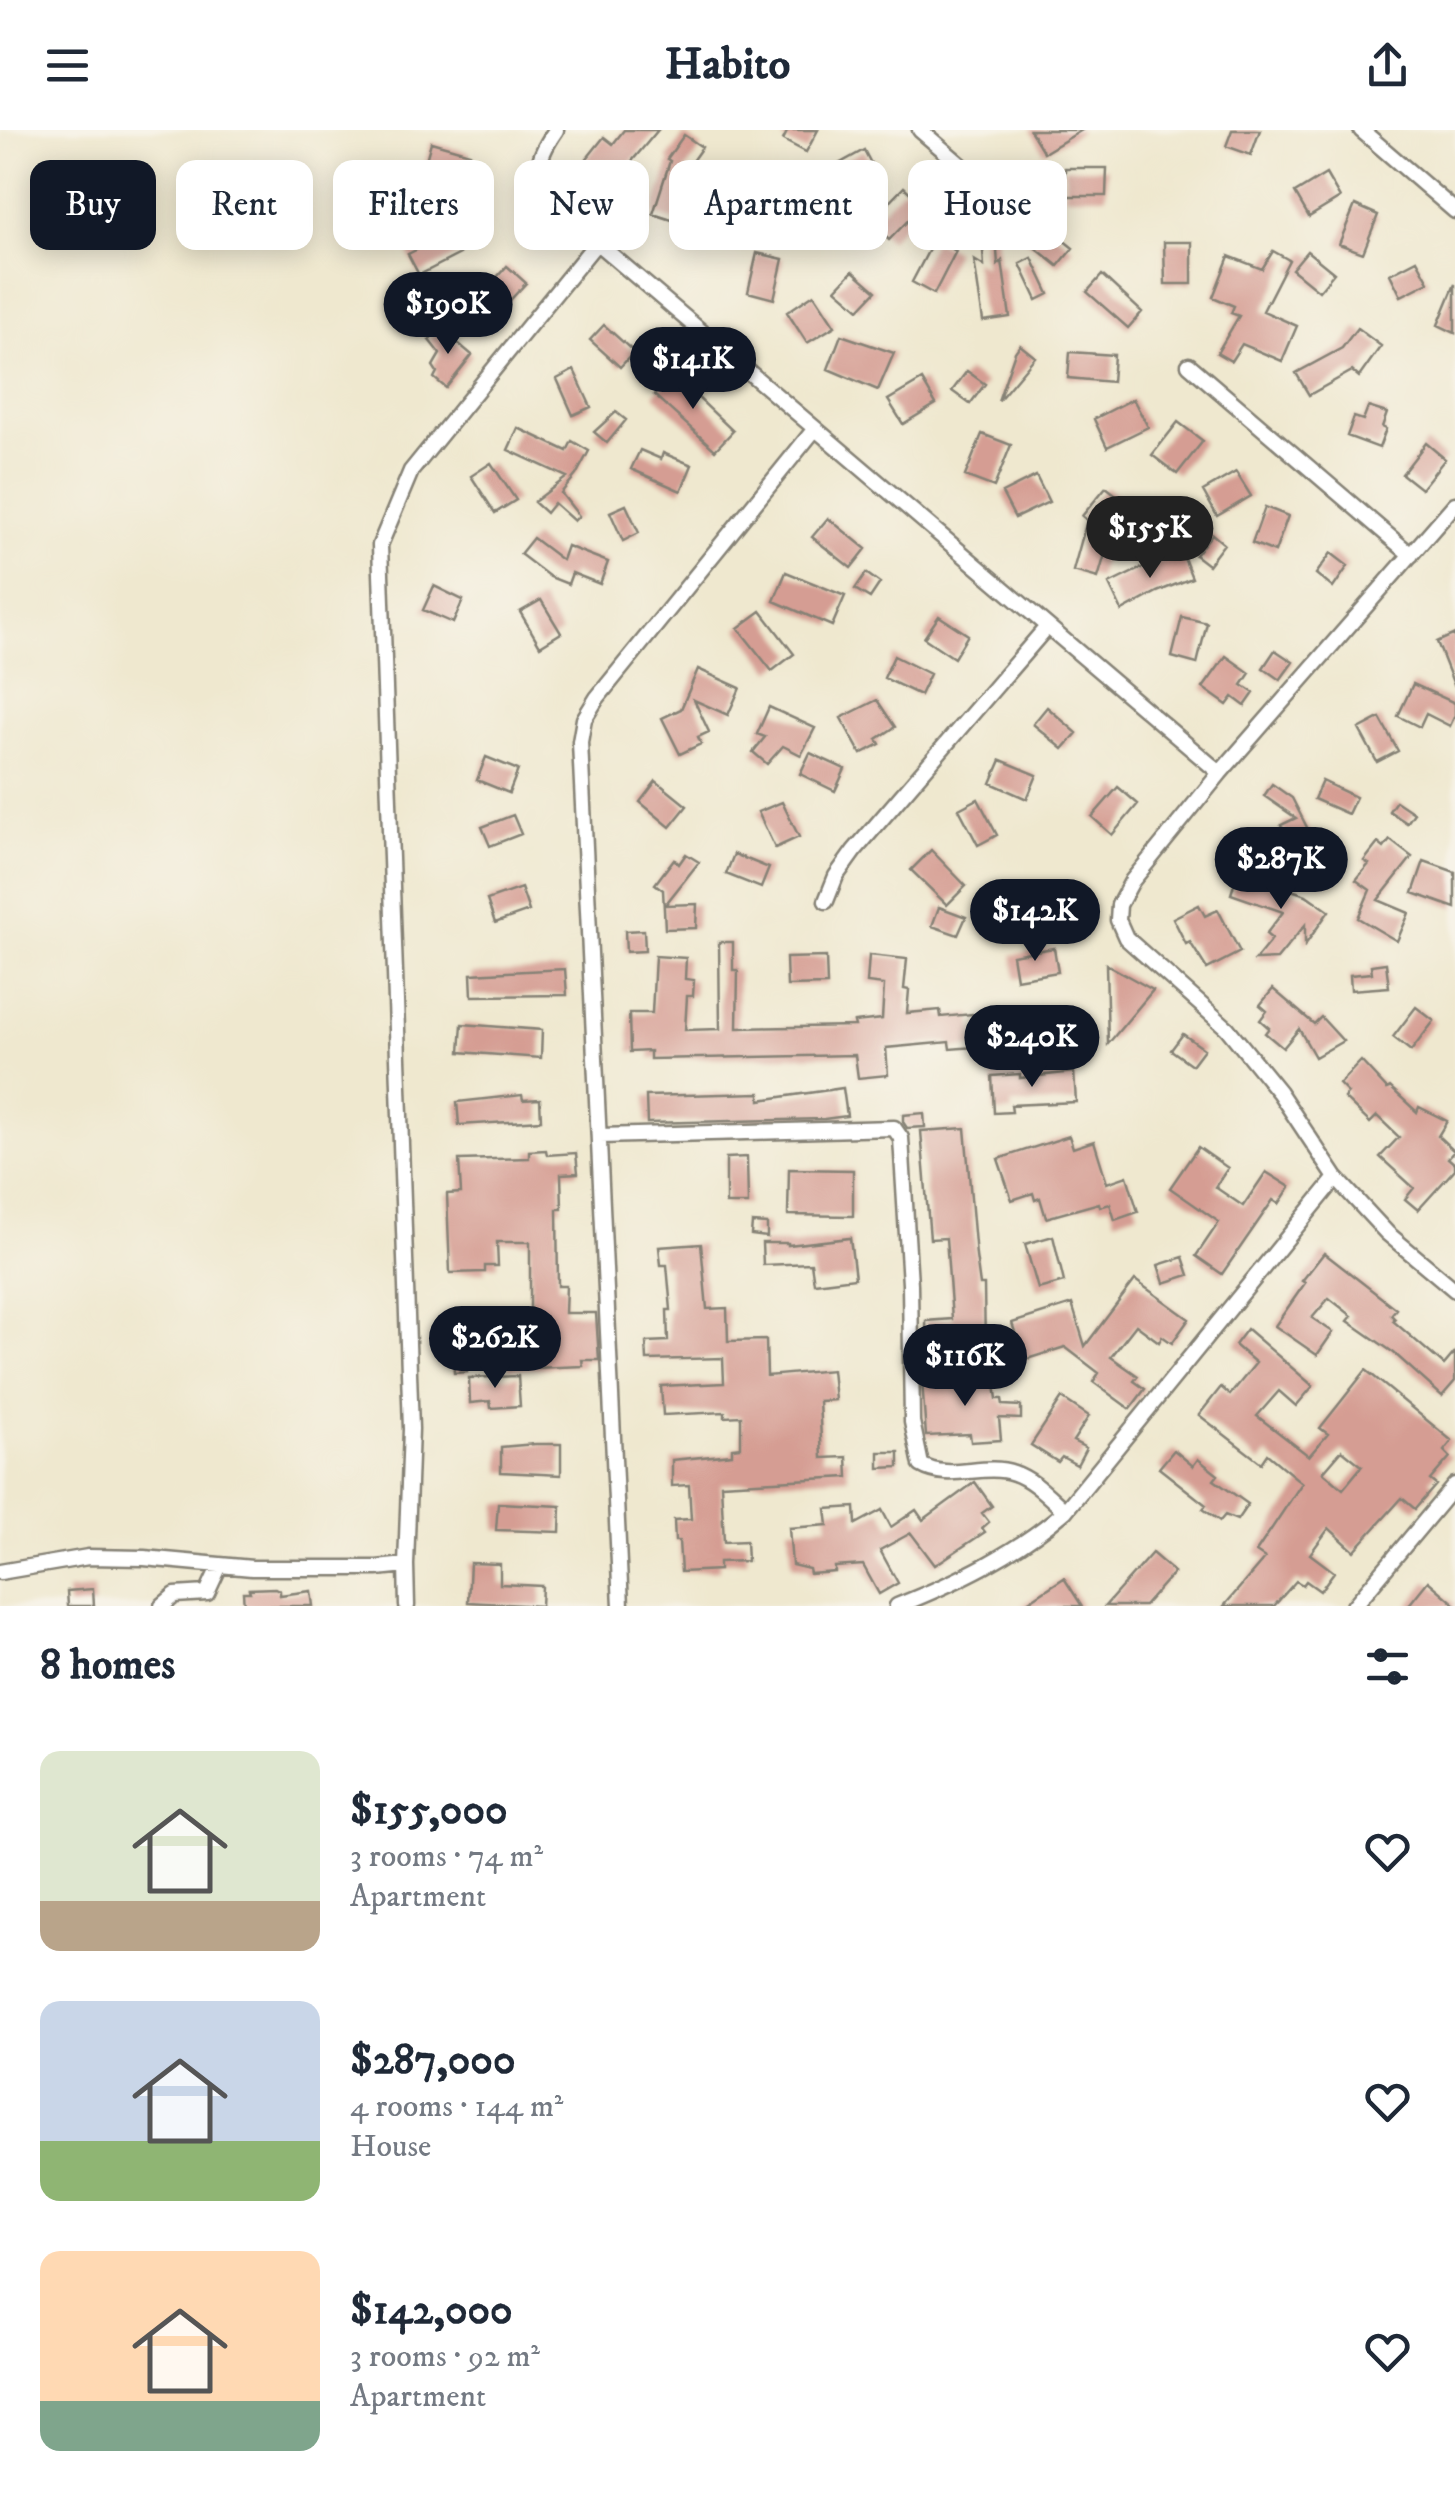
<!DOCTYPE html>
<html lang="en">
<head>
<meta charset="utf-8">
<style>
	:root { --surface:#fff; --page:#f2f2f3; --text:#1f2937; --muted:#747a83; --accent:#111827 }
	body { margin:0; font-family:"IM FELL DW Pica",serif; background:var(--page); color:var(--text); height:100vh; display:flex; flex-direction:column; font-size:38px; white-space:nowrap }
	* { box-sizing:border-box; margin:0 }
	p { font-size:32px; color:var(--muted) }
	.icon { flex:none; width:55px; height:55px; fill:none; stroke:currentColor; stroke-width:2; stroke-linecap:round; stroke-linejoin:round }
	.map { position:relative; height:1476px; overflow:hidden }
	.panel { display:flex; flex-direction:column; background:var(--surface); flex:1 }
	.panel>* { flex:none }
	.top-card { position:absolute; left:30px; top:30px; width:1395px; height:90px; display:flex; gap:20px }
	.price { position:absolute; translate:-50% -85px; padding:0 22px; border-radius:35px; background:var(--accent); color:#fff; font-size:32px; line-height:65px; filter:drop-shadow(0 2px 5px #0008) }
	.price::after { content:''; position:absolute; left:50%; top:60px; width:30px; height:22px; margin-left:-15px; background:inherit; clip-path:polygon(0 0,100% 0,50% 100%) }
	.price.on { background:#222; color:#fff }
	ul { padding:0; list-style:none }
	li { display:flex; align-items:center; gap:30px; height:250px; padding:0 40px }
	li span { display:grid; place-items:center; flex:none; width:280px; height:200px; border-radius:20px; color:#555 }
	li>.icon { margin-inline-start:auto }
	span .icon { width:120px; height:120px; fill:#fffc; stroke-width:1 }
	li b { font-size:42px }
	h2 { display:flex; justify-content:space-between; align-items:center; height:120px; padding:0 40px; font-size:42px }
	.tag { padding:0 35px; border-radius:20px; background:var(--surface); box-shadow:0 5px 25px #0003; font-size:35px; line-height:90px }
	.tag.on { background:var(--accent); color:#fff }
	header { display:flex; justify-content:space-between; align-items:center; height:130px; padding:0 40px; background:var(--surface); font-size:45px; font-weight:700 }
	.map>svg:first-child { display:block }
</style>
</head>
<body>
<header><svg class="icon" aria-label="menu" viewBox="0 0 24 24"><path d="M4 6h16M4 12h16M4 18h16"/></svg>Habito<svg class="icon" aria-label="share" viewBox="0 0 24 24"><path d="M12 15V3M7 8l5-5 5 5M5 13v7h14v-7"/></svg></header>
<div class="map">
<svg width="1455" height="1476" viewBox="0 0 1455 1476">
	<rect width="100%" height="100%" fill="#f7f3e8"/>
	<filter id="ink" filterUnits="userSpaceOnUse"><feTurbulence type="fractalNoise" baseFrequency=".01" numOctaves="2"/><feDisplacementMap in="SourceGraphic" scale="20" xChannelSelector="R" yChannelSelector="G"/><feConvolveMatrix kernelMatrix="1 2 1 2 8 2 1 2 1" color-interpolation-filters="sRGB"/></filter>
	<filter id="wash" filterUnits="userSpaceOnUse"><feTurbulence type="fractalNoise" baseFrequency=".0048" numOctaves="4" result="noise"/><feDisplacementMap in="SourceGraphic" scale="40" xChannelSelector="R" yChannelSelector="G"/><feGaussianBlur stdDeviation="2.25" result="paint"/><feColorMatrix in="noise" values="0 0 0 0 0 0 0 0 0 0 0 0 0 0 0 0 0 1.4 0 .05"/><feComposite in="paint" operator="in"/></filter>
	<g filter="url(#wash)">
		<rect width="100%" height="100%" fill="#efe8cf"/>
		<g id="blocks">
			<path fill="#d59d93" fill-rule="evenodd" d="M 624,0 L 658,0 L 627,37 L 632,46 L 620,61 L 584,32 L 604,7 L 613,14 Z
				M 788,0 L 818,0 L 806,22 L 783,10 Z
				M 1030,0 L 1082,0 L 1044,23 Z
				M 1232,0 L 1260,0 L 1251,25 L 1226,16 Z
				M 684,5 L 702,17 L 680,48 L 689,50 L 675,91 L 653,84 L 670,31 L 667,29 Z
				M 431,12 L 470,23 L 464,45 L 425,34 Z
				M 864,20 L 877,45 L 845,62 L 842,58 L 815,76 L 801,55 Z
				M 1065,38 L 1107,38 L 1106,66 L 1065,66 Z
				M 1326,44 L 1340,68 L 1309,87 L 1295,63 Z
				M 904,57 L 923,75 L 889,110 L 870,92 Z
				M 459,65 L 469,85 L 447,99 L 460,124 L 419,145 L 408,124 L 436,110 L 422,83 Z
				M 1355,75 L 1378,85 L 1363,123 L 1339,114 Z
				M 722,77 L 738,100 L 710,119 L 695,96 Z
				M 1037,89 L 1073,118 L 1058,136 L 1022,107 Z
				M 995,91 L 998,135 L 1002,131 L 1010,187 L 983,191 L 974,130 L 984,136 L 981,92 Z
				M 934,110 L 956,121 L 934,164 L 912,152 Z
				M 1164,112 L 1192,112 L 1192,154 L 1165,154 Z
				M 1273,121 L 1289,130 L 1263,181 L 1297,196 L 1282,231 L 1242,214 L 1231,231 L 1217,223 L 1239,186 L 1231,183 L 1234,176 L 1213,167 L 1229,126 L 1262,139 Z
				M 1307,121 L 1334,143 L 1319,161 L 1292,139 Z
				M 757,123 L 783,129 L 774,169 L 748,162 Z
				M 1032,128 L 1049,164 L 1037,170 L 1020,134 Z
				M 1417,130 L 1429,152 L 1401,166 L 1390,144 Z
				M 507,136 L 526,153 L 501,180 L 492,172 L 488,177 L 478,168 Z
				M 853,141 L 876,161 L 859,179 L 836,159 Z
				M 1102,145 L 1142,182 L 1128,198 L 1087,162 Z
				M 1455,154 L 1455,203 L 1438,195 Z
				M 814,164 L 835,196 L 807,213 L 787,182 Z
				M 604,195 L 634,222 L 620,237 L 590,210 Z
				M 440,198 L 472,225 L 446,258 L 434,248 L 437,242 L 433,236 L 440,224 L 429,210 Z
				M 1357,198 L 1381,216 L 1359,247 L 1352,241 L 1309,265 L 1296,243 L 1342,218 Z
				M 841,205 L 894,223 L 878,260 L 828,239 Z
				M 1020,215 L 1035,227 L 998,271 L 1015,222 Z
				M 1070,222 L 1114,225 L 1112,252 L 1068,248 Z
				M 574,240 L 591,277 L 573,285 L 557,249 Z
				M 967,241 L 985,254 L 970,274 L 952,261 Z
				M 673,244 L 733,301 L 715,320 L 654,265 Z
				M 922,250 L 936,274 L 903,294 L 888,270 Z
				M 1133,269 L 1148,297 L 1107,317 L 1094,289 Z
				M 1368,277 L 1387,283 L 1382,297 L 1386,299 L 1379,318 L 1347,306 L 1354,287 L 1363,290 Z
				M 616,282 L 626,290 L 607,313 L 594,302 Z
				M 1178,292 L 1203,311 L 1177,344 L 1152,325 Z
				M 518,298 L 567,321 L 572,311 L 589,321 L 576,345 L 561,363 L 579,386 L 574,391 L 554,373 L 546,383 L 534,372 L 567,347 L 508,320 Z
				M 982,304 L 1011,315 L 994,357 L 965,346 Z
				M 1426,313 L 1445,329 L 1421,359 L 1402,344 Z
				M 640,320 L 661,329 L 663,323 L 692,335 L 681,361 L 631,339 Z
				M 491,333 L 516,370 L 495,383 L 471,346 Z
				M 1236,342 L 1251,366 L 1217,386 L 1203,361 Z
				M 1036,346 L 1049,372 L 1015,388 L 1002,363 Z
				M 1106,357 L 1151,392 L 1128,425 L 1109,411 L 1098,448 L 1073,441 L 1087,390 L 1082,386 Z
				M 626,375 L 639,403 L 623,411 L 610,382 Z
				M 1265,377 L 1288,386 L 1275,422 L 1252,413 Z
				M 828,388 L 866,419 L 851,438 L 812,407 Z
				M 1212,404 L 1224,414 L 1208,435 L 1195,425 Z
				M 533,408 L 562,430 L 567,416 L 608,432 L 600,454 L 572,443 L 568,454 L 550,447 L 520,424 Z
				M 1182,423 L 1192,448 L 1157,462 L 1122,481 L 1109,454 L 1144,437 Z
				M 1331,423 L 1348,436 L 1333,458 L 1316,444 Z
				M 786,442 L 845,466 L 832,496 L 774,471 Z
				M 866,443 L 880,453 L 870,468 L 855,459 Z
				M 434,456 L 463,470 L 453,493 L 423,480 Z
				M 541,470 L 561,503 L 540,516 L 520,482 Z
				M 761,481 L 794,524 L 772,541 L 738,498 Z
				M 939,486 L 968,505 L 954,528 L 924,508 Z
				M 1182,487 L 1207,493 L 1197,534 L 1172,527 Z
				M 1455,504 L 1455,555 L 1454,555 L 1437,512 Z
				M 1275,520 L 1293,532 L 1280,550 L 1263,538 Z
				M 894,526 L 930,544 L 920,565 L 884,548 Z
				M 1226,526 L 1250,543 L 1242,555 L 1254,563 L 1245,576 L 1233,567 L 1227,575 L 1203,558 Z
				M 698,539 L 740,558 L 728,585 L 694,570 L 709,602 L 698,607 L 701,614 L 680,624 L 662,588 L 681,579 Z
				M 1413,554 L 1455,573 L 1455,585 L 1450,596 L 1426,584 L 1420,597 L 1398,586 Z
				M 877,570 L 895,597 L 877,609 L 880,614 L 861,624 L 841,588 Z
				M 769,577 L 815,598 L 801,625 L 783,616 L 767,634 L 753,622 L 765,607 L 757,604 Z
				M 1047,577 L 1077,603 L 1063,619 L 1033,594 Z
				M 1380,588 L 1398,621 L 1377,632 L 1359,599 Z
				M 810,623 L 845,639 L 835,661 L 800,644 Z
				M 486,627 L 518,640 L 509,663 L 477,650 Z
				M 1001,630 L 1037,645 L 1027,669 L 991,653 Z
				M 656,651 L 687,676 L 670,697 L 640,672 Z
				M 1322,651 L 1356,667 L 1348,684 L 1314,669 Z
				M 1272,654 L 1292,668 L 1320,723 L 1301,732 L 1281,695 L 1296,688 L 1264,666 Z
				M 1118,657 L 1138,674 L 1112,705 L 1092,687 Z
				M 978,669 L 997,705 L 978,715 L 959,679 Z
				M 1396,671 L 1414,683 L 1407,693 L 1389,681 Z
				M 782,672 L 799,707 L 775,718 L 758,682 Z
				M 513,685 L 521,704 L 490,716 L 482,697 Z
				M 1390,710 L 1412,727 L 1378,770 L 1409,783 L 1397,811 L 1358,788 L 1370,760 L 1356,750 L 1369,734 L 1364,731 L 1378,713 L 1384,718 Z
				M 931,720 L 966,756 L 947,775 L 911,740 Z
				M 686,724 L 699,732 L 665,775 L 697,774 L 696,798 L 665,799 L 663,760 L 655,754 L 674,729 L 679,734 Z
				M 734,724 L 769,738 L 761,758 L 726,744 Z
				M 1424,731 L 1455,742 L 1455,778 L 1413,763 Z
				M 1238,742 L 1306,765 L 1329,781 L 1305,815 L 1305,795 L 1277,829 L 1255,830 L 1272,809 L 1266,804 L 1283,782 L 1231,764 Z
				M 521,758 L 529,781 L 495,793 L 487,770 Z
				M 1199,775 L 1205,786 L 1218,780 L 1240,822 L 1207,839 L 1190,812 L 1186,814 L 1173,788 Z
				M 939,777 L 966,787 L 958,805 L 932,796 Z
				M 644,800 L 645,821 L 626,822 L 625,801 Z
				M 719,812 L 733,812 L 733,840 L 738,840 L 737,898 L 855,896 L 854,892 L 882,889 L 884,855 L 867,853 L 869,825 L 907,829 L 904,859 L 909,860 L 907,883 L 940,880 L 941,887 L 972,884 L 974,917 L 950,919 L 949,912 L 886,918 L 888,945 L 858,948 L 855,925 L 650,929 L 650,921 L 630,922 L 629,883 L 652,883 L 655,826 L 686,828 L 685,849 L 694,850 L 693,866 L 687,866 L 685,900 L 720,899 Z
				M 1054,818 L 1058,842 L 1016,849 L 1012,825 Z
				M 826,827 L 827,855 L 787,856 L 786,828 Z
				M 1386,833 L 1389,857 L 1351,860 L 1350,845 L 1372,843 L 1371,835 Z
				M 1106,834 L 1153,860 L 1108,914 Z
				M 565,839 L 567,865 L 472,866 L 471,844 Z
				M 1273,859 L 1314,894 L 1321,887 L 1343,911 L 1315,927 L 1299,899 L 1283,918 L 1265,903 L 1269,898 L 1260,890 L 1267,881 L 1260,875 Z
				M 1416,877 L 1434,891 L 1411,921 L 1393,907 Z
				M 462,894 L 542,900 L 541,928 L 460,922 Z
				M 1183,904 L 1204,919 L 1192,935 L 1171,920 Z
				M 1361,931 L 1387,959 L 1390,957 L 1417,982 L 1419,977 L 1447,991 L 1438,1006 L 1454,1021 L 1448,1028 L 1455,1034 L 1455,1039 L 1418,1080 L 1405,1069 L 1414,1058 L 1380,1027 L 1399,1007 L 1377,986 L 1370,993 L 1344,968 L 1348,963 L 1339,954 Z
				M 1074,942 L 1076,972 L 1011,975 L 1012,982 L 994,983 L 992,946 L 1020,944 L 1020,948 Z
				M 843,958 L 847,986 L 824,989 L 647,993 L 646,966 L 760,963 L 760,970 Z
				M 522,965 L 523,970 L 540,969 L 541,990 L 459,995 L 457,972 Z
				M 924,983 L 925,997 L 907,998 L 903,992 L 903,985 Z
				M 965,998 L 976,1126 L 980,1155 L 984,1155 L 985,1218 L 927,1221 L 926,1191 L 952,1189 L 946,1108 L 930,1109 L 921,1001 Z
				M 1069,1006 L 1073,1018 L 1094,1011 L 1107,1053 L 1127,1046 L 1138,1082 L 1115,1090 L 1110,1074 L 1100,1077 L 1099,1073 L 1046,1088 L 1040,1068 L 1035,1070 L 1033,1063 L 1012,1070 L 998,1029 Z
				M 1198,1017 L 1228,1038 L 1215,1057 L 1243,1076 L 1266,1042 L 1290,1057 L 1279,1074 L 1273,1070 L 1222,1144 L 1196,1126 L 1219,1092 L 1170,1058 Z
				M 546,1020 L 547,1025 L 576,1023 L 578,1043 L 561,1044 L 562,1079 L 557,1079 L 558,1156 L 566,1156 L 565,1183 L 596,1183 L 599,1230 L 582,1230 L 583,1236 L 509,1239 L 508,1218 L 465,1221 L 467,1242 L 454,1243 L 450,1186 L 530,1181 L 530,1112 L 497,1112 L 498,1136 L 485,1136 L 485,1142 L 450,1143 L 447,1064 L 461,1063 L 459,1030 L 529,1028 L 529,1021 Z
				M 747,1027 L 748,1074 L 726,1074 L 726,1028 Z
				M 789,1039 L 853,1040 L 853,1086 L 788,1085 Z
				M 752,1093 L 767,1094 L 767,1107 L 751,1105 Z
				M 1053,1106 L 1064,1152 L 1038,1159 L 1025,1114 Z
				M 850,1108 L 855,1148 L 814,1153 L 811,1133 L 763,1135 L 762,1113 L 788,1113 L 788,1115 Z
				M 701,1114 L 707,1179 L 727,1178 L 728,1211 L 766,1210 L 767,1246 L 832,1240 L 835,1270 L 819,1271 L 822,1328 L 847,1327 L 848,1347 L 721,1354 L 724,1412 L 746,1411 L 747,1431 L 719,1432 L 719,1440 L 681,1442 L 679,1411 L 675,1411 L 674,1390 L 691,1389 L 689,1355 L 672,1356 L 672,1330 L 732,1324 L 732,1318 L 741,1317 L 741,1286 L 725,1287 L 725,1282 L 663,1285 L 661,1256 L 724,1253 L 723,1228 L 647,1230 L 646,1212 L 668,1211 L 667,1180 L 671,1180 L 667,1135 L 661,1135 L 659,1117 Z
				M 1324,1123 L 1396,1179 L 1391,1185 L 1395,1189 L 1393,1191 L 1444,1235 L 1455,1222 L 1455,1251 L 1442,1266 L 1394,1223 L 1348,1191 L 1352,1186 L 1329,1168 L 1312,1188 L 1333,1202 L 1317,1225 L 1275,1196 L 1305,1153 L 1302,1151 Z
				M 1183,1127 L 1189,1145 L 1164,1153 L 1158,1135 Z
				M 1135,1150 L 1189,1189 L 1172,1213 L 1162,1206 L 1159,1212 L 1136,1195 L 1111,1227 L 1138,1246 L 1134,1251 L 1145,1259 L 1130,1279 L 1093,1252 L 1099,1243 L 1065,1217 L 1024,1230 L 1012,1193 L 1072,1174 L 1085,1216 Z
				M 1247,1199 L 1313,1256 L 1296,1276 L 1279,1261 L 1257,1286 L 1309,1326 L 1328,1304 L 1320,1298 L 1366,1240 L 1452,1311 L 1444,1321 L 1450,1327 L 1430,1350 L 1436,1355 L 1415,1379 L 1402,1368 L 1354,1421 L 1329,1398 L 1310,1424 L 1334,1442 L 1320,1461 L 1306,1451 L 1303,1455 L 1296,1451 L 1274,1476 L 1224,1476 L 1265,1428 L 1256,1422 L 1302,1353 L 1267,1324 L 1261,1333 L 1199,1285 L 1221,1257 L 1230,1265 L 1256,1233 L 1235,1215 ZM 1342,1320 L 1362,1336 L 1343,1359 L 1323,1342 Z
				M 518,1246 L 520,1276 L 491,1278 L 490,1271 L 470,1273 L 469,1248 Z
				M 994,1248 L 997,1269 L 1002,1269 L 1003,1275 L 1021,1276 L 1021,1289 L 999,1288 L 1001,1310 L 971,1312 L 970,1304 L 926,1306 L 922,1250 L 949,1249 L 949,1252 Z
				M 1062,1268 L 1089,1286 L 1073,1311 L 1086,1318 L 1077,1335 L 1062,1327 L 1058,1332 L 1031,1315 Z
				M 535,1314 L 561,1314 L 561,1345 L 501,1342 L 501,1317 Z
				M 1174,1320 L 1193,1336 L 1198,1329 L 1218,1345 L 1214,1350 L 1248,1374 L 1237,1390 L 1225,1385 L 1220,1391 L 1203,1379 L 1206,1375 L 1159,1338 Z
				M 879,1322 L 899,1322 L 899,1337 L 879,1338 Z
				M 975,1352 L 992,1376 L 982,1383 L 989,1392 L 982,1398 L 985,1402 L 935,1435 L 911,1403 L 880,1420 L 898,1453 L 879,1464 L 863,1435 L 835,1437 L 835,1442 L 810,1444 L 809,1439 L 792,1435 L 789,1398 L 828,1395 L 826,1379 L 855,1377 L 856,1394 L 882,1380 L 891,1397 L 916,1380 L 923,1390 Z
				M 498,1373 L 561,1376 L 560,1402 L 496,1400 Z
				M 1152,1423 L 1174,1442 L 1144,1476 L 1105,1476 Z
				M 470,1433 L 500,1434 L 500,1454 L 542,1456 L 541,1476 L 468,1472 Z
				M 1064,1448 L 1082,1476 L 1021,1476 Z
				M 1428,1451 L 1455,1474 L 1455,1476 L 1408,1476 Z
				M 275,1458 L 280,1461 L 280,1465 L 311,1461 L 313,1476 L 244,1476 L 243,1462 L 250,1462 L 249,1459 Z
				M 93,1459 L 94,1476 L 68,1476 L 67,1461 Z"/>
		</g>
	</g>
	<g filter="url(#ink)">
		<use href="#blocks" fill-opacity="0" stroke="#868276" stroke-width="2.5"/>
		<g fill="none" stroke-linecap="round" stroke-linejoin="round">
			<g stroke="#868276" stroke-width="19">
				<path id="street" d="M 556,0 C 531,36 534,51 562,83 L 1220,643
					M 920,0 L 983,54
					M 1361,0 L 1455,81
					M 1189,235 L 1411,425
					M 1455,374 L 1220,643 L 1132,751 L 1119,775 L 1118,790 L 1126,808 L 1227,898 L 1279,962 L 1336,1048 L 1387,1103 L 1455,1160
					M 826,771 L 836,746 L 854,721 L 1046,498
					M 600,1006 L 894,998 L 901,1008 L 910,1154 L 912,1292 L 921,1335 C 950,1352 983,1332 1014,1343 C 1034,1350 1049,1367 1065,1381
					M 0,1442 L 88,1427 L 144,1428 L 252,1438 L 377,1438 L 406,1435
					M 162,1476 L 175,1465 L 207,1463 L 220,1435
					M 407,1476 L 406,1435 L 411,1299 L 380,415 L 411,341 L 597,112
					M 621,1476 L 580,612 L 584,589 L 597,568 L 814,300
					M 897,1476 C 957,1452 1016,1424 1065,1381 L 1336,1048
					M 1354,1476 L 1455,1355"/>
			</g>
			<use href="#street" stroke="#fff" stroke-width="14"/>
		</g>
	</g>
</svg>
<b class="price" style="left:448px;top:227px">$190K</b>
<b class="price" style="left:693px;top:282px">$141K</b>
<b class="price on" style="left:1150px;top:451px">$155K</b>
<b class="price" style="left:1281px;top:782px">$287K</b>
<b class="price" style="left:1035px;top:834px">$142K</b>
<b class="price" style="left:1032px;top:960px">$240K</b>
<b class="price" style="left:495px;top:1261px">$262K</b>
<b class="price" style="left:965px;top:1279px">$116K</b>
<div class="top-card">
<a class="tag on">Buy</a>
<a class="tag">Rent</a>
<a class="tag">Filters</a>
<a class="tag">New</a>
<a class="tag">Apartment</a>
<a class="tag">House</a>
</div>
</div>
<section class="panel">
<h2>8 homes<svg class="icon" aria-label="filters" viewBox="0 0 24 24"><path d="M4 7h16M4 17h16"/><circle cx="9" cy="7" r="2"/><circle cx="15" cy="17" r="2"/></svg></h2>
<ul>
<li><span style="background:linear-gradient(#dfe7d0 75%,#b9a48a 0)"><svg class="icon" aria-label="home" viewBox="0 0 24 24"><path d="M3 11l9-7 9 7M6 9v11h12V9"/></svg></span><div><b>$155,000</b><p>3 rooms · 74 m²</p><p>Apartment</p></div><svg class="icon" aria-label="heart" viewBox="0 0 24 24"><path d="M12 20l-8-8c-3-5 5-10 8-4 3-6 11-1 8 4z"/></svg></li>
<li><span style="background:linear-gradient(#c9d6e8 70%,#8fb573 0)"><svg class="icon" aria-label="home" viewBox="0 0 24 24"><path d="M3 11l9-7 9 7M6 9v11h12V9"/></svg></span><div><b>$287,000</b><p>4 rooms · 144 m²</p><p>House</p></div><svg class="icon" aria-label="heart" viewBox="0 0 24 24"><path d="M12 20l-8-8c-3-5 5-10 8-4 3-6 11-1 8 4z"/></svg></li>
<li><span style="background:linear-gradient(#ffd9b3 75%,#7fa58c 0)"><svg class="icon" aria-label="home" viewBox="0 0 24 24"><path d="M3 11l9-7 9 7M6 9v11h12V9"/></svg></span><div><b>$142,000</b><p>3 rooms · 92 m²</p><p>Apartment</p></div><svg class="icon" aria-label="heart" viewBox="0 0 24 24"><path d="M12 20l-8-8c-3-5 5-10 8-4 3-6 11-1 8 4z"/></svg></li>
</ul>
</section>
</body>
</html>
